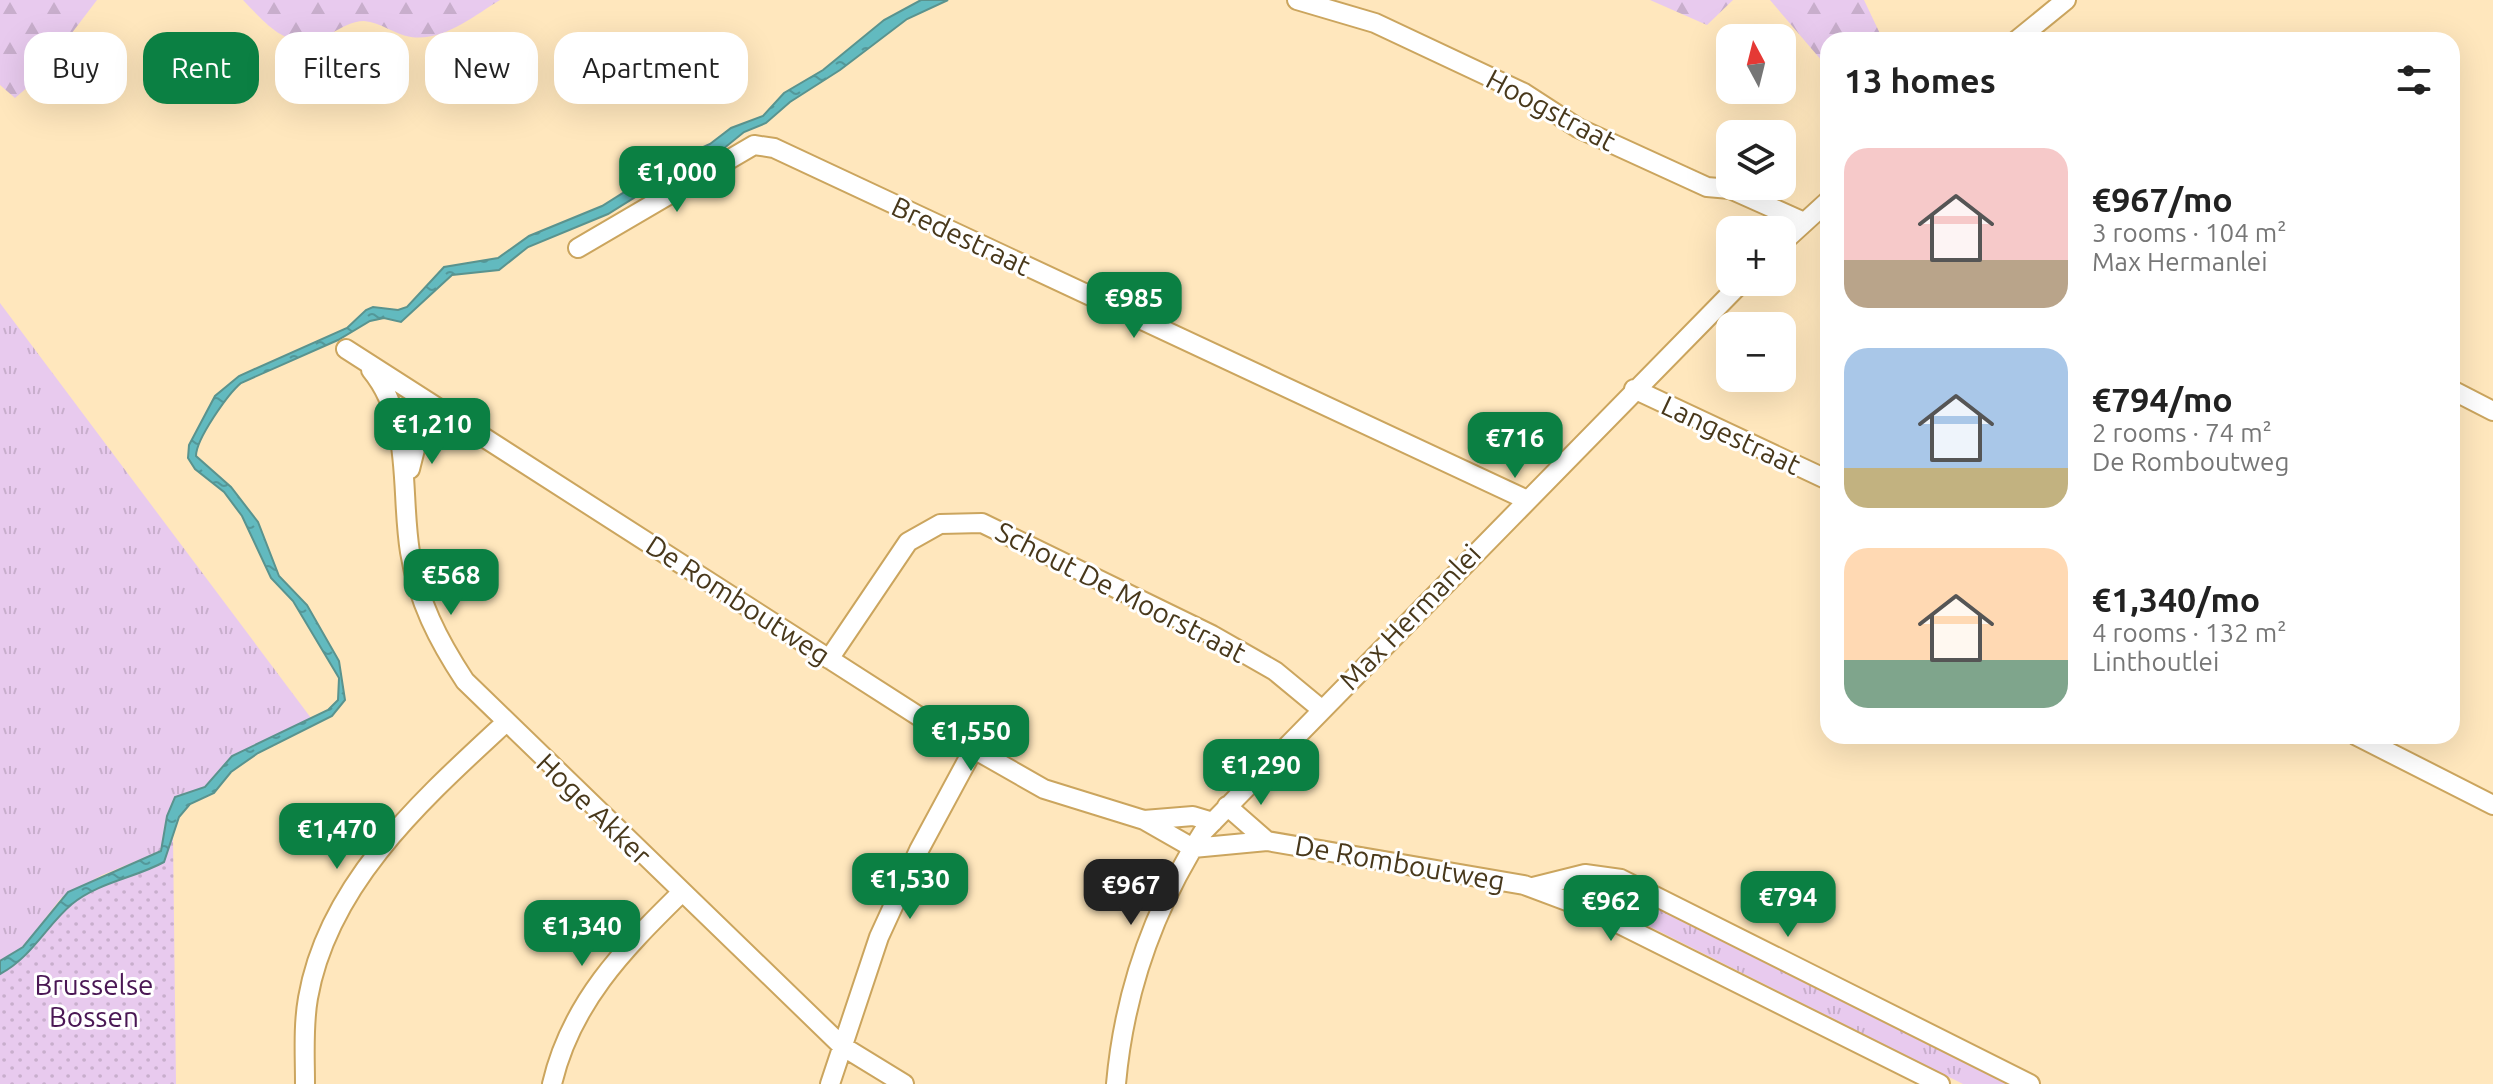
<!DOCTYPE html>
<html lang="en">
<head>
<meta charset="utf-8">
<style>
	:root { --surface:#fff; --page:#f6f6f6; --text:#222; --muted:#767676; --accent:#0b8043 }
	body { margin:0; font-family:Ubuntu,sans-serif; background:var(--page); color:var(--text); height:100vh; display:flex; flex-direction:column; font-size:30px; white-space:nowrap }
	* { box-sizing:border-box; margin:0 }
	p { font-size:26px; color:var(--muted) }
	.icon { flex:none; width:44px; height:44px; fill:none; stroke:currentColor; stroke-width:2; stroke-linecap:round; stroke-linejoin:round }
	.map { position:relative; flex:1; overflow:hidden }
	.drawer { position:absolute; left:1820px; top:32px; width:640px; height:712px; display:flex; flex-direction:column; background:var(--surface); border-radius:24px; box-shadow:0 8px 32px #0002 }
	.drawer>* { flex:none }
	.hud { position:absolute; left:24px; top:32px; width:760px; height:72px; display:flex; gap:16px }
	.needle { width:52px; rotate:353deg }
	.buttons { position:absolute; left:1716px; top:24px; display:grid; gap:16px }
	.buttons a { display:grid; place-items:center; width:80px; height:80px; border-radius:16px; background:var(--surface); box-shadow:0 8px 32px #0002; font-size:40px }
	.price { position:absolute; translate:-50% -68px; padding:0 18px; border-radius:16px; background:var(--accent); color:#fff; font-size:26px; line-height:52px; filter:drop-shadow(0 2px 4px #0008) }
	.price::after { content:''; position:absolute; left:50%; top:48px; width:24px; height:18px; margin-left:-12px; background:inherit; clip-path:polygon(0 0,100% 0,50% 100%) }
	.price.on { background:#222; color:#fff }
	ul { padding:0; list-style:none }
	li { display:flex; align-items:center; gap:24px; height:200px; padding:0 24px }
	li span { display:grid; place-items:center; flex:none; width:224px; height:160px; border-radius:24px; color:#555 }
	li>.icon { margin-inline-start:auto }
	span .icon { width:96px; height:96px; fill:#fffc; stroke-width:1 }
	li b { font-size:34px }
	h2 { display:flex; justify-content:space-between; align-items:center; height:96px; padding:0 24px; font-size:34px }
	.pill { padding:0 28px; border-radius:24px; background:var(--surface); box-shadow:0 8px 32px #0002; font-size:28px; line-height:72px }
	.pill.on { background:var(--accent); color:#fff }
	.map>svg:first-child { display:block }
</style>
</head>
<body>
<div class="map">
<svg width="2493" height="1084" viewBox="0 0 2493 1084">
	<defs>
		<pattern id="grass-tufts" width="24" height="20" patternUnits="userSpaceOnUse" patternTransform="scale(2)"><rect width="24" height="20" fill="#e8caee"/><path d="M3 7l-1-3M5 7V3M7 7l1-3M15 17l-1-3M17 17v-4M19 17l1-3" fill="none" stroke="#c8aecc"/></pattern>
		<pattern id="forest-firs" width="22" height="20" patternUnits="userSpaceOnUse" patternTransform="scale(2)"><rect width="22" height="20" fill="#e8caee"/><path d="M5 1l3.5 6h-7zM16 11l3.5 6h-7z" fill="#c8aecc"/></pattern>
		<pattern id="park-dots" width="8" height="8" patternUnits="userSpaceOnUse" patternTransform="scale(2)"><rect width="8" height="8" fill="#e8caee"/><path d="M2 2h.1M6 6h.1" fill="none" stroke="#c8aecc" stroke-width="1.8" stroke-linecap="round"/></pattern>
		<pattern id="water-ripples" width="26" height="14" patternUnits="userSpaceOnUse" patternTransform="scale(2)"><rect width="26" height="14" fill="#62babf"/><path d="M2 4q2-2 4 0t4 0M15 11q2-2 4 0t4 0" fill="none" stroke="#53989a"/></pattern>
	</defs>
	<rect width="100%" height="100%" fill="#ffe7bd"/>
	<path fill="url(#grass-tufts)" d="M 0,303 L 311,718 L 232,756 L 205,787 L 175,797 L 167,816 L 161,851 L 102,875 L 61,898 L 23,947 L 0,961 Z
		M400 408a10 10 0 1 1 20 0a10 10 0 1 1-20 0Z
		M 1604,880 L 2017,1084 L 1963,1084 L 1577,890 L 1579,883 Z"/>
	<path fill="url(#forest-firs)" d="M 0,0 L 97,0 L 36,80 L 15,98 L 0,85 Z
		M 243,0 L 500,0 C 475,15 443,42 411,37 C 395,35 381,22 364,21 C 352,21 341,28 330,34 C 290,54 269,27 243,0 Z
		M 1650,0 L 1733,0 L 1707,25 Z
		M 1770,0 L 1864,0 L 1883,40 L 1828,40 L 1828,68 Z"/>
	<path fill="url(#park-dots)" d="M 173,837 L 176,1084 L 0,1084 L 0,974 C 30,958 46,928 71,905 C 94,884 133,873 162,864 Z"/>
	<path fill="url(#water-ripples)" stroke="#5a938e" stroke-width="2" d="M 921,0 L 948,0 L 907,19 L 840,70 L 790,102 L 766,123 L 744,132 L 712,158 L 674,173 L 608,214 L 528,247 L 499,270 L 452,275 L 401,322 L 384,318 L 370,321 L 338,340 L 241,383 C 228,394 196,439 196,456 L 231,487 L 258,522 L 279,576 L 307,605 L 339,661 L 345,700 L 332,716 L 258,753 L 231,772 L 214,793 L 190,804 L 179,817 L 164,862 C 135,878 99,882 72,904 C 46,926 31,958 0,974 L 0,961 L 23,947 L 68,892 L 161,851 L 167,816 L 175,797 L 205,787 L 232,756 L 328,710 L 338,700 L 339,678 L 293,601 L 271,578 L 242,516 L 224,492 L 195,469 L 188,458 L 189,445 L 215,396 L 239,376 L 347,328 L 366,310 L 373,307 L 398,310 L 407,307 L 444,267 L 498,258 L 529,236 L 602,206 L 677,159 L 710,144 L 731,128 L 763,116 L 784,93 L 823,70 L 884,20 Z"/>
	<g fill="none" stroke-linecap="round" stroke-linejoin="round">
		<g stroke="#cba55e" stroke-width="22">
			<path id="minor" d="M 1297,0 L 1375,23 L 1524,93 L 1578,128 L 1707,187 L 1730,189 L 1804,222
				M 2017,40 L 2066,0
				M 1782,243 L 1828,201
				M 578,248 L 754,145 L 774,148 L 1525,499
				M 346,349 L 937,728 L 1044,789 L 1144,820 L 1193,848 L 1267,841 L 1524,885 L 1591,910 L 1940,1084
				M 371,370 C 413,421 400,491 410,552 C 418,601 438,640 465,681 L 842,1046 L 904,1084
				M 1634,389 L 1828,480
				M 2452,390 L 2493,411
				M 410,469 L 421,425 L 435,417 L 448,415
				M 829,659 L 908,542 L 940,524 L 982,523 L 1212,635 L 1275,671 L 1321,709
				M 2357,736 L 2493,805
				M 1227,806 L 1267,841
				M 1144,820 L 1193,816 L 1213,822
				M 1533,887 L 1585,874 L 1621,879 L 2030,1084
				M 305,1084 C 305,1055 303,1026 308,998 C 328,883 423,799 505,723
				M 552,1084 C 571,1003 623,950 680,894
				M 830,1084 L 879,937 L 919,850 L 973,750
				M 1116,1084 C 1124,994 1154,908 1203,832 L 1742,282"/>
		</g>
		<use href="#minor" stroke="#fff" stroke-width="18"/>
	</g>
	<g text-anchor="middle" stroke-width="6" stroke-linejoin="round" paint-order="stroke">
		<g font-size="28" fill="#48381b" stroke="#fff">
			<text transform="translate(1551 110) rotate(28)" y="10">Hoogstraat</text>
			<text transform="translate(961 236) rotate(25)" y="10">Bredestraat</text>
			<text transform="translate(1731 435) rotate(25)" y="10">Langestraat</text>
			<text transform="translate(1121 592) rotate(27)" y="10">Schout De Moorstraat</text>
			<text transform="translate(738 600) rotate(33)" y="10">De Romboutweg</text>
			<text transform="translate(1410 617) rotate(-46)" y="10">Max Hermanlei</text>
			<text transform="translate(594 809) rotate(44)" y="10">Hoge Akker</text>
			<text transform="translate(1400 863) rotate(10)" y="10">De Romboutweg</text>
		</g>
		<g font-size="28" fill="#4a1754" stroke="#fff">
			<text x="94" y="995">Brusselse<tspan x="94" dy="32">Bossen</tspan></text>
		</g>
	</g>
</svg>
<div class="buttons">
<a><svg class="needle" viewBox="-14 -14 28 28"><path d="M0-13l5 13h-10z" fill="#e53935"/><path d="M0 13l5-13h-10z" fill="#767676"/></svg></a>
<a><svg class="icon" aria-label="layers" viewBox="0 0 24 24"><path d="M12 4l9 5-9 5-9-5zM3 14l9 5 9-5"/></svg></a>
<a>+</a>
<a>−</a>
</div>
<b class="price" style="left:677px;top:214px">€1,000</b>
<b class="price" style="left:1134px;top:340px">€985</b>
<b class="price" style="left:432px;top:466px">€1,210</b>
<b class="price" style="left:1515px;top:480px">€716</b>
<b class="price" style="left:451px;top:617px">€568</b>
<b class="price" style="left:971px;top:773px">€1,550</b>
<b class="price" style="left:1261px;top:807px">€1,290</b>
<b class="price" style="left:337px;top:871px">€1,470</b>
<b class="price" style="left:910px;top:921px">€1,530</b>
<b class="price on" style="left:1131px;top:927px">€967</b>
<b class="price" style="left:1788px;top:939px">€794</b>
<b class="price" style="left:1611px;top:943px">€962</b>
<b class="price" style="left:582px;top:968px">€1,340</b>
<div class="hud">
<a class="pill">Buy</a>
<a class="pill on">Rent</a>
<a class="pill">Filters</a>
<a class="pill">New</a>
<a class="pill">Apartment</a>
</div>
<section class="drawer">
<h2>13 homes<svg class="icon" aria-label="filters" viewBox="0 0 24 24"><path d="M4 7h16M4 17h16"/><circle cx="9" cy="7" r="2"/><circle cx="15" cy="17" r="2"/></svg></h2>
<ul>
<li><span style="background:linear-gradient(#f6c9c9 70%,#b9a48a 0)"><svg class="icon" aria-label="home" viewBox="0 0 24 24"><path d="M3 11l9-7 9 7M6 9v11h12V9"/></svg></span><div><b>€967/mo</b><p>3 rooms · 104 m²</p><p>Max Hermanlei</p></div></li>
<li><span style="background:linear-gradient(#a9c7e8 75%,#c2b280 0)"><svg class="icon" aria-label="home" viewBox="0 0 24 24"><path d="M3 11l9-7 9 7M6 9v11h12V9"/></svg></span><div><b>€794/mo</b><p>2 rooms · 74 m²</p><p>De Romboutweg</p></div></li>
<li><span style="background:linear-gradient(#ffd9b3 70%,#7fa58c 0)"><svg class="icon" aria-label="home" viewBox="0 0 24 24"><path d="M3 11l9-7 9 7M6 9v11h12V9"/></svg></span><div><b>€1,340/mo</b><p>4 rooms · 132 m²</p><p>Linthoutlei</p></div></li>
</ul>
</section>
</div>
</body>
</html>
